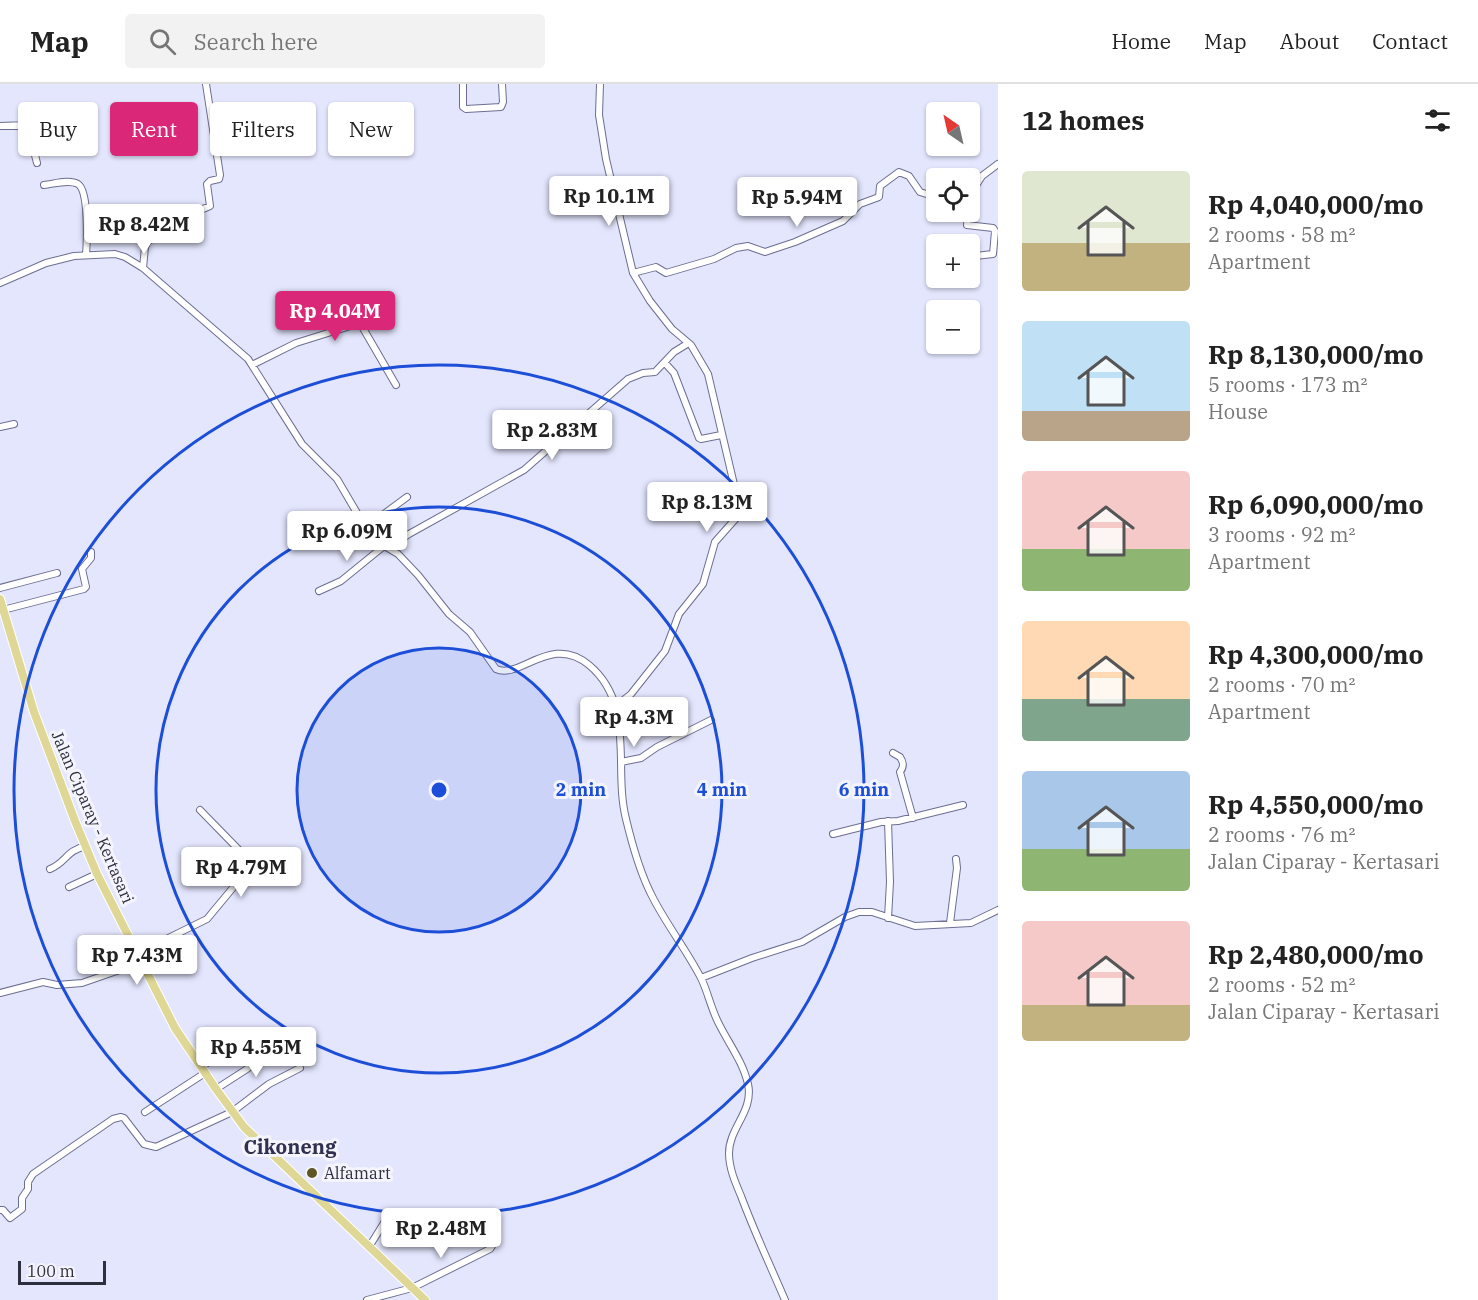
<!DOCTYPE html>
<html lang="en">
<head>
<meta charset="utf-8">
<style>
	:root { --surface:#fff; --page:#f2f2f2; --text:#222; --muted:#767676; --line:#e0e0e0; --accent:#db2777 }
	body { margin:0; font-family:"IBM Plex Serif",serif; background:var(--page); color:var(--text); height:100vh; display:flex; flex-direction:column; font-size:22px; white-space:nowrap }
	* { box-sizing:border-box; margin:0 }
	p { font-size:20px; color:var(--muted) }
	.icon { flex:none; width:33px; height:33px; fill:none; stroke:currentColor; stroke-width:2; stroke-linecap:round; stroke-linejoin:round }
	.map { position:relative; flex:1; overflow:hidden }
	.side { display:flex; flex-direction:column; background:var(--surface); width:480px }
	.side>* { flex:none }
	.top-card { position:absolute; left:18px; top:18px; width:570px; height:54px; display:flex; gap:12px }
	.needle { width:39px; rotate:326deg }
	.fabs { position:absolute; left:926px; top:18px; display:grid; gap:12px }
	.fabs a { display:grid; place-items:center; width:54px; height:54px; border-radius:6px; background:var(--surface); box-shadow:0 2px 4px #0004; font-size:30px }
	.scale { position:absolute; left:18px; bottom:15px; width:88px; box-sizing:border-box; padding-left:6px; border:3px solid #2e2f3e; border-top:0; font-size:16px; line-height:21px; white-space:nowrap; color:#2e2f3e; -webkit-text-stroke:4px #f4f4fd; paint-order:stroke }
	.price { position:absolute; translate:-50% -51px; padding:0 14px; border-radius:6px; background:#fff; color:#222; font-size:20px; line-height:39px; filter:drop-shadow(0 2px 3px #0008) }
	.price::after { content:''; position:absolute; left:50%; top:36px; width:18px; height:14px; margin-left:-9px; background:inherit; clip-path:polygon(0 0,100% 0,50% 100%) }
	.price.current { background:var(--accent); color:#fff }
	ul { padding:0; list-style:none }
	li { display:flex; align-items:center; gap:18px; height:150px; padding:0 24px }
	li span { display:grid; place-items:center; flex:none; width:168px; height:120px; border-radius:6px; color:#555 }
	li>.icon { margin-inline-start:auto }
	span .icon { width:72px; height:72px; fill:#fffc; stroke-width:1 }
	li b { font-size:26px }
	h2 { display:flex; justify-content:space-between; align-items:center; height:72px; padding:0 24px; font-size:26px }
	.chip { padding:0 21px; border-radius:6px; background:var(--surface); box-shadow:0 2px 4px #0004; font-size:21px; line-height:54px }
	.chip.current { background:var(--accent); color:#fff }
	header { display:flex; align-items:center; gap:36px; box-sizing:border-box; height:84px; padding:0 30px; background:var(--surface); border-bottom:2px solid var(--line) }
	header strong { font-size:28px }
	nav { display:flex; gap:33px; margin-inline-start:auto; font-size:21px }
	.search { width:420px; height:54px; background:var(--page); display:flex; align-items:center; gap:15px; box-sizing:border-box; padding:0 21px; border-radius:6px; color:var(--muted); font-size:22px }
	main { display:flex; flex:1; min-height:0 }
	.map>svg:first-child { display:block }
</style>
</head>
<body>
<header>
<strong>Map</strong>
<div class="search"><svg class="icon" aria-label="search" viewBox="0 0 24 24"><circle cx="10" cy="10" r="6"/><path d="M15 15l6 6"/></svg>Search here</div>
<nav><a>Home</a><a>Map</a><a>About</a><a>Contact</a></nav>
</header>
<main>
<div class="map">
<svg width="998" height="1216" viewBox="0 0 998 1216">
	<rect width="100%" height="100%" fill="#e4e6fe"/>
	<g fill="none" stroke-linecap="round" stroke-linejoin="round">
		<g stroke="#6c6e91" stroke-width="8">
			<path id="minor" d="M 463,0 L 463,23 L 466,25 L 501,23 L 503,18 L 502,0
				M 600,0 L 599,31 L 606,75 L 633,189 L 650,217 L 672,245 L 691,261 L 708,290 L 740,426 L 738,432 L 715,458 L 703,500 L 679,530 L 665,567 L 631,610 L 616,622
				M 27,40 L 37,79
				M 0,42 L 53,40
				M 44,101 C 54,100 69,95 78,100 C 89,107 87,158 86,171
				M 969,112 L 982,92 L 998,80
				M 968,128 L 967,141 L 993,144 L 995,147 L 993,170 L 975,172 L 969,175
				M 143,184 L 145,163 L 148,157 L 172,143 L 180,128 L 203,125 L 210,122 L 207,100 L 210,97 L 219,95 L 220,91 L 206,0
				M 633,189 L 656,183 L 666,189 L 714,175 L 736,164 L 748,162 L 765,168 L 795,158 L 843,137 L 860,120 L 879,113 L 880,102 L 899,88 L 909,92 L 920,108 L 936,113
				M 0,199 L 46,179 L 74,172 L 115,170 L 125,173 L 143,184 L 248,275 L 302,360 L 337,395 L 370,451 L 376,457 L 398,470 L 418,491 L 449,530 L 470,548 L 496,585 C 520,596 551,549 589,581 C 636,620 613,684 626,735 C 632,760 640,789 652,812 C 666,840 686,865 701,894 C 708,908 711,925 719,940 C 729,960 743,978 748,1000 C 754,1027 729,1044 729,1069 C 729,1084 735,1098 741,1112 C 754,1147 770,1181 785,1216
				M 665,279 L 674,289 L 699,354 L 701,355 L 721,351
				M 252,281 L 296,259 L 360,239 L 396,301
				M 0,343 L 14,340
				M 365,444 L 407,413
				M 392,465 L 400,456 L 409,450 L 524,386 L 628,295 L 643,289 L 655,288 L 674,268 L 687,260
				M 0,504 L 57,489
				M 319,507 L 341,497 L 384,462
				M 3,526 L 84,505 L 86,503 L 82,485 L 91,474 L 91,468
				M 893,669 L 900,673 C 904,679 904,683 900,688 L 913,734
				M 621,678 L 641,674 L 657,663 L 711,636
				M 888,737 L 890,798 L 888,834
				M 833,750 L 881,738 L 898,737 L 963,721
				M 50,785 C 67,778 65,767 86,762
				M 69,803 L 97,790
				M 950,839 L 957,784 L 956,775
				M 136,870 L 207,835 L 246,788 L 247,782 L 243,770 L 200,726
				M 701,894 L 752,874 L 802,858 L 845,833 L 859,828 L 872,828 L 915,842 L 971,839 L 998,826
				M 0,909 L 43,898 L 57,901 L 82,899 L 131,882 L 141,881
				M 201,983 L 223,969 L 244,951
				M 216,1005 L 247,985 L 265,968 L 279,959
				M 145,1028 L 205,989
				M 0,1126 L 3,1126 L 10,1134 L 22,1125 L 22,1114 L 28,1105 L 28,1098 L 33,1090 L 113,1035 L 121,1033 L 124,1034 L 144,1060 L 156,1063 L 232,1028 L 269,1000 L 300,984
				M 369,1163 L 387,1134 L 404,1136 L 415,1134
				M 367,1216 L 412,1204 L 490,1165 L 492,1162 L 489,1155"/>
		</g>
		<g stroke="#fff" stroke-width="10">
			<path id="major" d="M 0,515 L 34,628 L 75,737 L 97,790 L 175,944 L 216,1005 L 244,1043 L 425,1216"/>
		</g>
		<use href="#minor" stroke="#fff" stroke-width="6"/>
		<use href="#major" stroke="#dfd796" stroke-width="8"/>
	</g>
	<circle cx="439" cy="706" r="142" fill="#1d4ed8" fill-opacity=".12"/>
	<g fill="none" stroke="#1d4ed8" stroke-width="3">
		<circle cx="439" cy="706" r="142"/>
		<circle cx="439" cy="706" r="283"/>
		<circle cx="439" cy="706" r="425"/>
	</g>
	<circle fill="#5e5724" stroke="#f4f4fd" stroke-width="2" cx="312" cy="1089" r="6"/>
	<g text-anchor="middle" stroke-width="6" stroke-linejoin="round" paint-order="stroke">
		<g font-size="16" fill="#2e2f3e" stroke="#f4f4fd">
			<text transform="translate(93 733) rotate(67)" y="6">Jalan Ciparay - Kertasari</text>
		</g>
		<g font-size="16" fill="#2e2f3e" stroke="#f4f4fd" text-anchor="start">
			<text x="324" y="1095">Alfamart</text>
		</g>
		<g font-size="20" font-weight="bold" fill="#30304f" stroke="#f4f4fd">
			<text x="290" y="1070">Cikoneng</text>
		</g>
	</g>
	<circle cx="439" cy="706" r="9" fill="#1d4ed8" stroke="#f4f4fd" stroke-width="3"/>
	<g font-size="18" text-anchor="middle" font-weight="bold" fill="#1d4ed8" stroke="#f4f4fd" stroke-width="6" stroke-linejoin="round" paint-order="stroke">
		<text x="581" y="712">2 min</text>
		<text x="722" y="712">4 min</text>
		<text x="864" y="712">6 min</text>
	</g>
</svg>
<div class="fabs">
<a><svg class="needle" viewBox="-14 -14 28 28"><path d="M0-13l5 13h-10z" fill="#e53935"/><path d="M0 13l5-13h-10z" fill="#767676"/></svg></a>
<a><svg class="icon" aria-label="locate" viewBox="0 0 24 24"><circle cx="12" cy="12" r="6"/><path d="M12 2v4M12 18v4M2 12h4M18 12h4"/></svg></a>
<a>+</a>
<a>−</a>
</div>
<div class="scale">100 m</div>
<b class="price" style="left:609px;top:143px">Rp 10.1M</b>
<b class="price" style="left:797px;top:144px">Rp 5.94M</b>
<b class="price" style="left:144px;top:171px">Rp 8.42M</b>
<b class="price current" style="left:335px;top:258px">Rp 4.04M</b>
<b class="price" style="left:552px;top:377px">Rp 2.83M</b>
<b class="price" style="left:707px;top:449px">Rp 8.13M</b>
<b class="price" style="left:347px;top:478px">Rp 6.09M</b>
<b class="price" style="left:634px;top:664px">Rp 4.3M</b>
<b class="price" style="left:241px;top:814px">Rp 4.79M</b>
<b class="price" style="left:137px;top:902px">Rp 7.43M</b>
<b class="price" style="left:256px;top:994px">Rp 4.55M</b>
<b class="price" style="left:441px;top:1175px">Rp 2.48M</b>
<div class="top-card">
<a class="chip">Buy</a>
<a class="chip current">Rent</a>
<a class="chip">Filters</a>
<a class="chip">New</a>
</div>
</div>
<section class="side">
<h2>12 homes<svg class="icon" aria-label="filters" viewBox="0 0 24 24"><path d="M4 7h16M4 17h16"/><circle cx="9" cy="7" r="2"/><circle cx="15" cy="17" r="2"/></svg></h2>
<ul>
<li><span style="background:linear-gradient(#dfe7d0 60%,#c2b280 0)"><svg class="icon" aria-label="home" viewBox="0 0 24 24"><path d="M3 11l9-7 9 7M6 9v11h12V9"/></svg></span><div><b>Rp 4,040,000/mo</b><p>2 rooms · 58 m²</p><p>Apartment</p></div></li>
<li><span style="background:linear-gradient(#bfe0f5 75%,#b9a48a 0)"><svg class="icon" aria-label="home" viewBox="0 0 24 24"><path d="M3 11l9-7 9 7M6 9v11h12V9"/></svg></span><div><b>Rp 8,130,000/mo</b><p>5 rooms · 173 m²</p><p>House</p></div></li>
<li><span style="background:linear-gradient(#f6c9c9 65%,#8fb573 0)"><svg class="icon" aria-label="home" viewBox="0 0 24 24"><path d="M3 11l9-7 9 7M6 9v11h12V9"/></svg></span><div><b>Rp 6,090,000/mo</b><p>3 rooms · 92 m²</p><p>Apartment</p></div></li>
<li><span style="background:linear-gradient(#ffd9b3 65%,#7fa58c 0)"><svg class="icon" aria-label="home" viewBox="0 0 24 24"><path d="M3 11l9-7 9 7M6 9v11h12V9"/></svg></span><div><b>Rp 4,300,000/mo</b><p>2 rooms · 70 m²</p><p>Apartment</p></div></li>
<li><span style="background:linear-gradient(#a9c7e8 65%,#8fb573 0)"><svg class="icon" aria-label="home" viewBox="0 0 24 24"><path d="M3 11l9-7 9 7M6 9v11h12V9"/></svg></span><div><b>Rp 4,550,000/mo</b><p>2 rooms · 76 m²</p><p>Jalan Ciparay - Kertasari</p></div></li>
<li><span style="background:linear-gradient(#f6c9c9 70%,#c2b280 0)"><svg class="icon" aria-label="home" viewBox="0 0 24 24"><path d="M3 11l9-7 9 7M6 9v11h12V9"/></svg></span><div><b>Rp 2,480,000/mo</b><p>2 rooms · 52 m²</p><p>Jalan Ciparay - Kertasari</p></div></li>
</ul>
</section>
</main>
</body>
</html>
